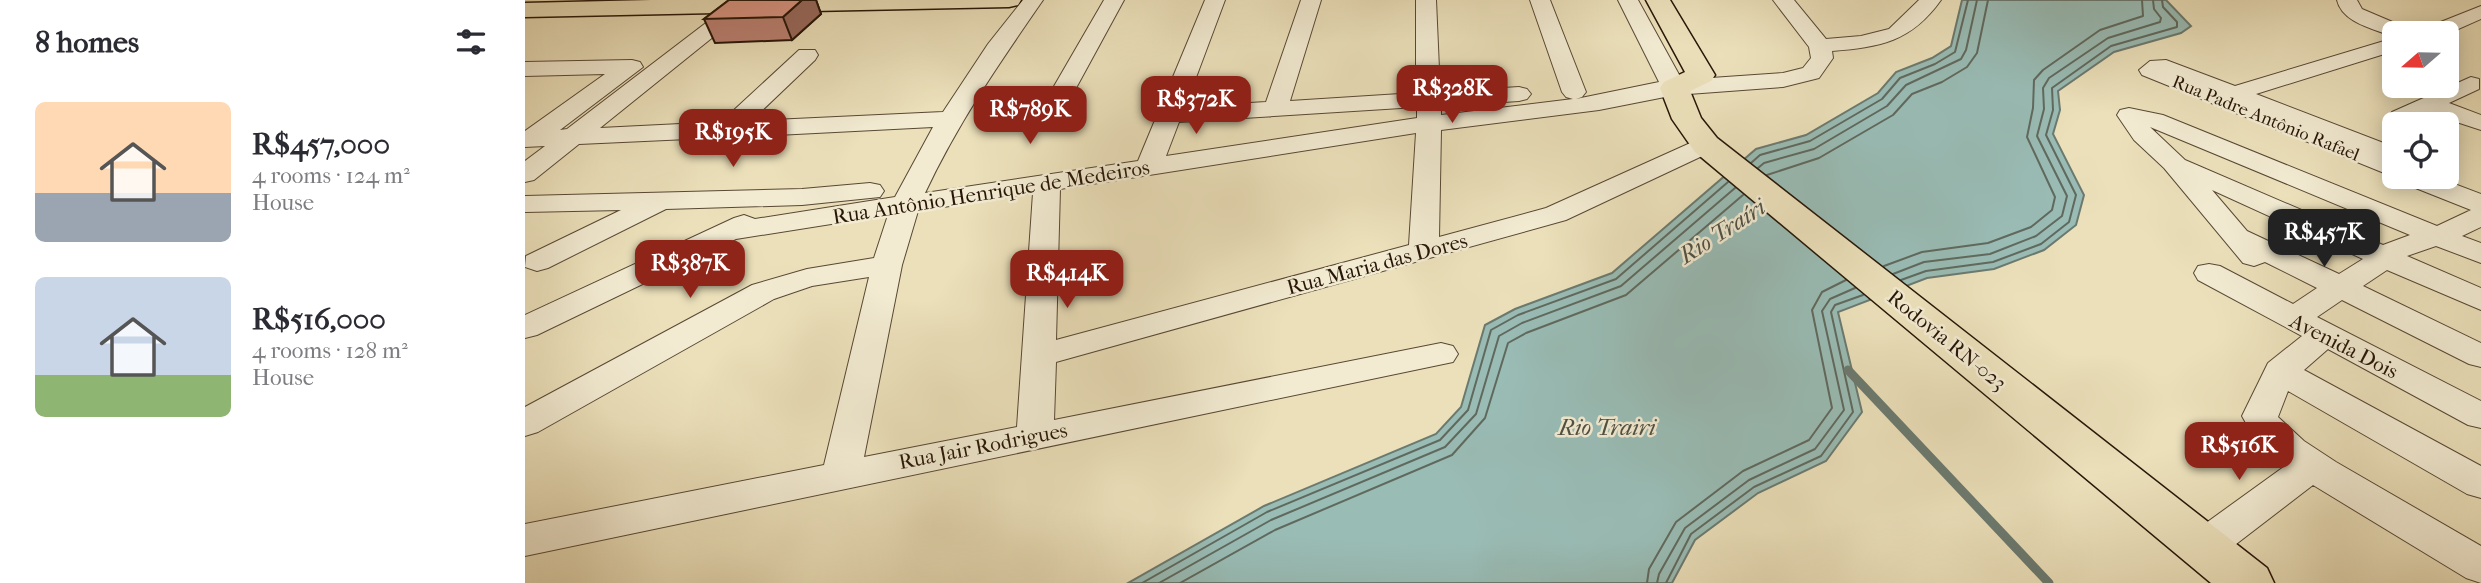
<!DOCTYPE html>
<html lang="en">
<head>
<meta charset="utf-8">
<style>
	:root { --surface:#fff; --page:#f2f2f3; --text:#2b2b33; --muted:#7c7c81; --accent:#8f2418 }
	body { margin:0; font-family:"IM FELL French Canon",serif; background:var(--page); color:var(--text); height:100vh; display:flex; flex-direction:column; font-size:26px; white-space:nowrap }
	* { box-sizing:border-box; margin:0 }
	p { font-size:23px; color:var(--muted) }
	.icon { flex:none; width:38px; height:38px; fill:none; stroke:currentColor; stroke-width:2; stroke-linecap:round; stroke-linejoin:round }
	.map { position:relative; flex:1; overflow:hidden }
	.drawer { display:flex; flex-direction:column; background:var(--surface); width:525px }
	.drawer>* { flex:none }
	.needle { width:46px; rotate:250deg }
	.controls { position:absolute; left:1857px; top:21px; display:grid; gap:14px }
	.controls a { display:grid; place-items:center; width:77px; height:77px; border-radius:10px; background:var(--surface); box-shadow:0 4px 18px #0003; font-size:35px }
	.price { position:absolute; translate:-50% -60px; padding:0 16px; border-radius:14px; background:var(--accent); color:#fff; font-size:23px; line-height:46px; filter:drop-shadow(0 2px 4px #0008) }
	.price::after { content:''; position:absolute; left:50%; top:42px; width:21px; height:16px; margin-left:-10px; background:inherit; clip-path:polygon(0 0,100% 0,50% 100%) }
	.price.current { background:#222; color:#fff }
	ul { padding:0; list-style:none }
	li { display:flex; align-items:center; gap:21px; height:175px; padding:0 35px }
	li span { display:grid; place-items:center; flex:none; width:196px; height:140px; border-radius:10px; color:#555 }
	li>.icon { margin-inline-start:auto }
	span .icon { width:84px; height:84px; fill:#fffc; stroke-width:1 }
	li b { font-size:30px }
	h2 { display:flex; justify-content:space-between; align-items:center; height:84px; padding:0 35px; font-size:30px }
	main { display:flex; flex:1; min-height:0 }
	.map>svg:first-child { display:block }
</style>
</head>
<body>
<main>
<section class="drawer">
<h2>8 homes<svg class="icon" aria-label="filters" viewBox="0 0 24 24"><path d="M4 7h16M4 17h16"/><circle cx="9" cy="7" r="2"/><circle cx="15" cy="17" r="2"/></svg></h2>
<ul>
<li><span style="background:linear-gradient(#ffd9b3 65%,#9aa5b1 0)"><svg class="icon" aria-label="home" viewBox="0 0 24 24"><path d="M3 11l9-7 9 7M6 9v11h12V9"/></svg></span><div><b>R$457,000</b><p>4 rooms · 124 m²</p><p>House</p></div></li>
<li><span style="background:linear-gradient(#c9d6e8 70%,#8fb573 0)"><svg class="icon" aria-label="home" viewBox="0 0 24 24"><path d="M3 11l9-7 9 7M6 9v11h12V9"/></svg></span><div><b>R$516,000</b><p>4 rooms · 128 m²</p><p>House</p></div></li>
</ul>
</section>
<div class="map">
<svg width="1956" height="583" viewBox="0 0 1956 583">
	<rect width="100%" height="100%" fill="#ebe0ba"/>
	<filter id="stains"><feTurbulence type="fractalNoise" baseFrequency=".00286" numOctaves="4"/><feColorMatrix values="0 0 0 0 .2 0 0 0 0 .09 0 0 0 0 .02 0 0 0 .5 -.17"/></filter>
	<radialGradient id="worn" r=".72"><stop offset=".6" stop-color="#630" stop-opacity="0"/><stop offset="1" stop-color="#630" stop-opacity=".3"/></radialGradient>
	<path fill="#99bcb5" stroke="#6b7a70" stroke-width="2" d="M 1437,0 L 1641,0 L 1666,26 L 1656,33 L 1589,52 L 1533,91 L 1535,110 L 1528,134 L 1559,195 L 1551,225 L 1519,250 L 1469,269 L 1402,278 L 1313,312 L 1337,412 L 1301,461 L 1233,493 L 1170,540 L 1147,583 L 603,583 L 739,506 L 911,434 L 936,407 L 960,325 L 990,309 L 1087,273 L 1231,149 L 1281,135 L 1353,93 L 1371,72 L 1407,58 L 1426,46 Z"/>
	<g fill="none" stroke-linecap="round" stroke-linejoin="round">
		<path stroke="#60695e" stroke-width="2" d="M 1226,163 L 1235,155 L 1285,141 L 1357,99 L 1375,78 L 1410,64 L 1430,52 L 1443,0
			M 1233,168 L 1239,163 L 1289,149 L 1362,106 L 1381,85 L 1436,59 L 1441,50 L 1452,0
			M 1242,175 L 1294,158 L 1368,115 L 1387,94 L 1417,82 L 1442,67 L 1452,53 L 1463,0
			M 1359,266 L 1397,252 L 1463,243 L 1506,227 L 1527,210 L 1530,197 L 1502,137 L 1508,108 L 1509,80 L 1518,70 L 1575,30 L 1618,16 L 1617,0
			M 1368,274 L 1399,262 L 1465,254 L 1511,236 L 1537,216 L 1542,196 L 1512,136 L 1519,109 L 1518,88 L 1524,78 L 1583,38 L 1635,22 L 1636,18 L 1629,9 L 1628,0
			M 1376,280 L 1401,271 L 1468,262 L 1516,244 L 1544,222 L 1551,195 L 1521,135 L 1528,110 L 1527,88 L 1586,46 L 1652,27 L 1652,22 L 1638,7 L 1637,0
			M 617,583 L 742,512 L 915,440 L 943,410 L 966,330 L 993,315 L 1091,279 L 1203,182
			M 634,583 L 746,520 L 920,447 L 951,414 L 974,336 L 997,323 L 1096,286 L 1210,188
			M 655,583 L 750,530 L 927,455 L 960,418 L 983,343 L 1001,333 L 1101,295 L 1218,195
			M 1122,583 L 1124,569 L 1151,522 L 1218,471 L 1284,440 L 1307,408 L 1287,310 L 1297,292 L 1321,280
			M 1132,583 L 1134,574 L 1160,528 L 1224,480 L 1290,449 L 1319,410 L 1297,311 L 1305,299 L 1330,288
			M 1141,583 L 1166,534 L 1229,487 L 1296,456 L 1328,412 L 1306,312 L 1310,305 L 1338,295"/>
		<path stroke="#6b7a70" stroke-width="9" d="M 1323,370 L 1524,583"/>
		<g stroke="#584834" stroke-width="2">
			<path id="minor" d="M 211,0 L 234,0 L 75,128 L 196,122 L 274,50 L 290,50 L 293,55 L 290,60 L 226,121 L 418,112 L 463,44 L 498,0 L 518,0 C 473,65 434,121 400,193 L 613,161 L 680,0 L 700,0 L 660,107 L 741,102 L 776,0 L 796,0 L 765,101 L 891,93 L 891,0 L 911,0 L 915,92 L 994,87 L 1002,89 L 1006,94 L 1002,99 L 994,101 L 916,106 L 916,115 L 1048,99 L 1041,97 L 1037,92 L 1005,0 L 1025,0 L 1061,92 L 1057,97 L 1051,99 L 1134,82 L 1093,0 L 1113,0 L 1157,80 L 1258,73 L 1278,68 L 1286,58 L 1284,47 L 1248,0 L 1269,0 L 1301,39 L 1336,36 L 1364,29 L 1394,0 L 1416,0 C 1386,42 1355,47 1307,51 L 1308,58 L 1294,78 L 1258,87 L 1150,95 L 1074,110 L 916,130 L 914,237 L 1021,208 L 1172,140 L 1181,137 L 1190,140 L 1194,145 L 1190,150 L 1041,220 L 531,362 L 529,420 L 916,343 L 928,346 L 933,354 L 928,362 L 0,556 L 0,524 L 299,465 L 344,277 L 287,286 L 249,299 L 13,432 L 0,436 L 0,407 L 227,285 L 282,269 L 349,258 L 363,215 L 211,239 L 12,335 L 0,338 L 0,315 L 209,218 L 219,215 L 230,219 L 370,197 L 408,127 L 210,137 L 196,144 L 185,138 L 54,144 L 9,180 L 0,182 L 0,161 L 20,146 L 0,147 L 0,131 L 80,74 L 0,76 L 0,62 L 107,60 L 115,62 L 118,67 L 35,130 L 42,129 ZM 892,107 L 892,118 L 641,156 L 654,122 ZM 891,133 L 884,245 L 531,340 L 535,189 ZM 508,193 L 492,427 L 339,457 L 377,265 L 393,211 Z
				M 579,0 L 599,0 L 538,112 L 529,114 L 520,112 L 517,107 Z
				M 1812,0 L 1832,0 L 1837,9 L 1884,29 L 1888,33 L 1869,33 L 1869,37 C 1850,29 1817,23 1812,0 Z
				M 1956,6 L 1956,19 L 1922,34 L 1894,33 L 1898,29 Z
				M 1869,38 L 1869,51 L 1731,94 L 1869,147 L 1869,177 L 1617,75 L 1614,70 L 1625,61 L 1641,60 L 1710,86 Z
				M 1946,77 L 1954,79 L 1954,89 L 1924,103 L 1956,115 L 1956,130 L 1904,113 L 1885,122 L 1867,122 L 1864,117 L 1867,112 Z
				M 1604,108 L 1638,115 L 1912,226 L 1946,210 L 1878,183 L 1875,177 L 1911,177 L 1956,194 L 1956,227 L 1937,236 L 1956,243 L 1956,263 L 1911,246 L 1882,256 L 1956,288 L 1956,310 L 1862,270 L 1838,286 L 1956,343 L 1956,367 L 1944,364 L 1817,300 L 1792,317 L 1956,401 L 1956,428 L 1943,425 L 1803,349 L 1779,370 L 1956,466 L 1956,498 L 1942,494 L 1763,391 L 1753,417 L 1779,441 L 1811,462 L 1956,546 L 1956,583 L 1941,578 L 1788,485 L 1693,558 L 1678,563 L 1663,558 L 1657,547 L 1663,536 L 1760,466 L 1731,441 L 1717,416 L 1743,363 L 1777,336 L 1673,280 L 1669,273 L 1673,266 L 1684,264 L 1695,266 L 1768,304 L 1792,288 L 1740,262 L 1729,266 L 1718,263 L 1639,168 L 1609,140 L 1592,115 L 1595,110 ZM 1625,127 L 1885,235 L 1858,245 L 1660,160 ZM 1687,190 L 1838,259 L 1814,274 L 1722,231 Z
				M 345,183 L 355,185 L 359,191 L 355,197 L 277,205 L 141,209 L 23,268 L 12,271 L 0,267 L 1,256 L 96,210 L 0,212 L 0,196 L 277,189 Z"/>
		</g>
		<g stroke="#271608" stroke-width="3">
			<path id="major" d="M 126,0 L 496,0 L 493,5 L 484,7 L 0,17 L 0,3 Z
				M 1121,0 L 1145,0 L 1190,75 L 1186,81 L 1165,91 L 1176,118 L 1192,138 L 1742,568 L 1749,583 L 1686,583 L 1170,152 L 1147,119 L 1135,88 L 1139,82 L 1160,72 Z"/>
		</g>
		<use href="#minor" fill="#f2ebd2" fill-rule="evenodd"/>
		<use href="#major" fill="#ebe0ba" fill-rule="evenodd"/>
	</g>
	<path fill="#bb8172" stroke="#271608" stroke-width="2" d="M 204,0 L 291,0 L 296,14 L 267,40 L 190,43 L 179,19 Z"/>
	<path fill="#98695c" stroke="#271608" stroke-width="2" d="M 277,0 L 291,0 L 296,14 L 267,40 L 258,17 Z"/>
	<path fill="#d99684" stroke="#271608" stroke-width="2" d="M 204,0 L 277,0 L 258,17 L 179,19 Z"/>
	<g text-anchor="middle" stroke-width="5" stroke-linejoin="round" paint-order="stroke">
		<g font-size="18" fill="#271608" stroke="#f2ebd2">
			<text transform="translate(1741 118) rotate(22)" y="6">Rua Padre Antônio Rafael</text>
		</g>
		<g font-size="21" fill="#271608" stroke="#f2ebd2">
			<text transform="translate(466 192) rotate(-9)" y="7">Rua Antônio Henrique de Medeiros</text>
			<text transform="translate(852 264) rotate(-15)" y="7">Rua Maria das Dores</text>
			<text transform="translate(1422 340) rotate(39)" y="7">Rodovia RN-023</text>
			<text transform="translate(1819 346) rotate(27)" y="7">Avenida Dois</text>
			<text transform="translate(458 446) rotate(-11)" y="7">Rua Jair Rodrigues</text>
		</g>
		<g font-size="23" font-style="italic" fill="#4f5045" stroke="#f2ebd2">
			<text transform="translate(1197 231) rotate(-33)" y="8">Rio Traíri</text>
			<text x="1082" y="435">Rio Trairi</text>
		</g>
	</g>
	<rect width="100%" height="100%" filter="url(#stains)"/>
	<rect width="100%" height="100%" fill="url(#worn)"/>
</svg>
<div class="controls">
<a><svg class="needle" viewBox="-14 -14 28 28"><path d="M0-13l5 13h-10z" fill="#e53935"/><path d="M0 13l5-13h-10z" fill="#7c7c81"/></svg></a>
<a><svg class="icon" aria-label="locate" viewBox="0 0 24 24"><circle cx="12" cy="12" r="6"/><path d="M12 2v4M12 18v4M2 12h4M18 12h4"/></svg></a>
</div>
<b class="price" style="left:927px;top:125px">R$328K</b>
<b class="price" style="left:671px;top:136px">R$372K</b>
<b class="price" style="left:505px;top:146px">R$789K</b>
<b class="price" style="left:208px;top:169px">R$195K</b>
<b class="price current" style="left:1799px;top:269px">R$457K</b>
<b class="price" style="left:165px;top:300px">R$387K</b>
<b class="price" style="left:542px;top:310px">R$414K</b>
<b class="price" style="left:1714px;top:482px">R$516K</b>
</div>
</main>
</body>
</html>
